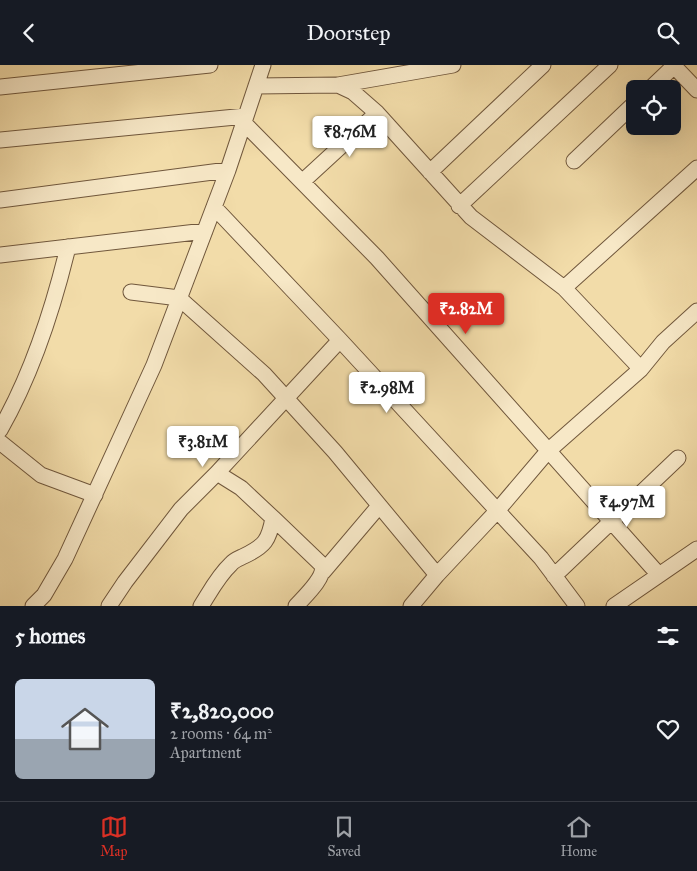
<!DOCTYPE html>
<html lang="en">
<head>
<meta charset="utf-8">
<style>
	:root { --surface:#171b24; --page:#242831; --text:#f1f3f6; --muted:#9ea1a6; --line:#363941; --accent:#d93025 }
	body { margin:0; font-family:"IM FELL Great Primer",serif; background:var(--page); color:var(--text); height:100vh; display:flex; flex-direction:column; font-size:19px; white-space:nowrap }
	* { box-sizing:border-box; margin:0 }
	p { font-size:16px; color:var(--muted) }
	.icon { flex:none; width:28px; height:28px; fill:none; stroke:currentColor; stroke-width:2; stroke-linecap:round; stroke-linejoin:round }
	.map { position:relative; height:541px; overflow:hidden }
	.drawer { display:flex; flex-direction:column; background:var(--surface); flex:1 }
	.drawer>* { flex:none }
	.tools { position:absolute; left:626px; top:15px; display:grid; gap:10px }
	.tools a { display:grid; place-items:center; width:55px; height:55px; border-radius:8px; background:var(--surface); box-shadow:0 5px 20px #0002; font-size:25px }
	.price { position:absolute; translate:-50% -42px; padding:0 11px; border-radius:5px; background:#fff; color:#222; font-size:16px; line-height:32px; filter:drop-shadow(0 1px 2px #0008) }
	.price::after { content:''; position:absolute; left:50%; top:30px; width:15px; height:11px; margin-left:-8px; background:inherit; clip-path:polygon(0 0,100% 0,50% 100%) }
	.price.active { background:var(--accent); color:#fff }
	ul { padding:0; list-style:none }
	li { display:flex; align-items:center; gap:15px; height:125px; padding:0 15px }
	li span { display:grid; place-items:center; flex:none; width:140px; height:100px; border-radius:8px; color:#555 }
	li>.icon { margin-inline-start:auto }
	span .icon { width:60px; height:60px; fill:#fffc; stroke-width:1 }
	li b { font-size:21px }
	h2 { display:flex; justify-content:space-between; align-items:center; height:60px; padding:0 15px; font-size:21px }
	header { display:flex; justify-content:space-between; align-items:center; height:65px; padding:0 15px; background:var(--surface); font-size:22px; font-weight:600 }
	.tab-bar { display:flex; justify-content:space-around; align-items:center; height:70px; border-top:1px solid var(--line); background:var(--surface); font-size:14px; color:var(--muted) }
	.tab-bar a { display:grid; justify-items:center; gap:2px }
	.tab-bar .active { color:var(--accent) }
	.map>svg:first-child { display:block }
</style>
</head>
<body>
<header><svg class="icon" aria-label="back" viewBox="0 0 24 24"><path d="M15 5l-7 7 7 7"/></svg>Doorstep<svg class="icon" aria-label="search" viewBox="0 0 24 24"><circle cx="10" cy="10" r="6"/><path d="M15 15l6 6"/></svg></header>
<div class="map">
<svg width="697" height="541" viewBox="0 0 697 541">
	<rect width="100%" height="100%" fill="#f2dca9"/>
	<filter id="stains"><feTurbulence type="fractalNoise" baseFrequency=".004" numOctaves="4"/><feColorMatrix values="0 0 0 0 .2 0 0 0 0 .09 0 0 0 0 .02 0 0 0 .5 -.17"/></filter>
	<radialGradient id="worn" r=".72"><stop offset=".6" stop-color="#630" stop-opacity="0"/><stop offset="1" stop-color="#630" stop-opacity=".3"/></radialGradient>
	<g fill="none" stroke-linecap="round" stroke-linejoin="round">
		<g stroke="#70573c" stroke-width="17">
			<path id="minor" d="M 673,0 L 697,25
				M 338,20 L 453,0
				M 256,21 L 338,20 L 353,27 L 377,48 L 471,152 L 564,223 L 641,304
				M 0,22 L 210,0
				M 650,24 L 674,1
				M 244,58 L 377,193 L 659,510
				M 0,75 L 246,51
				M 574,96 L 635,38
				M 430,107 L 543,0
				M 302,117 L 377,48
				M 0,135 L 228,105
				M 459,141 L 610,0
				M 214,142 L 340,275 L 541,493 L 577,541
				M 0,190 L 205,166
				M 564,223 L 697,103
				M 131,227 L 179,233 L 264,309 L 335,387 L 437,510
				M 0,365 C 32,309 53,244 68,182
				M 0,377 L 41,410 L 95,430
				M 273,453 L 322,500 C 326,512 304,532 296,541
				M 323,507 L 379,441
				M 554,511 L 678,393
				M 33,541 L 44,530 L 65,494 L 154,300 L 228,105 L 263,0
				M 109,541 L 125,517 L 181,444 L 217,408
				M 201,541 C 210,527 218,511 231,499 C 234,495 240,493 244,491 C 265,481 269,475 273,453 L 241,423 L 217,408 L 340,275
				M 411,541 L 437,510 L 497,446 L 548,386 L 641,304 L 663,277 L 697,246
				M 614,541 L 697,484"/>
		</g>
		<use href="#minor" stroke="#f7e8c7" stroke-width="15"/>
	</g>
	<rect width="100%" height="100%" filter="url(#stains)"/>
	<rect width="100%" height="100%" fill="url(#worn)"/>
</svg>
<div class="tools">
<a><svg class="icon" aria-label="locate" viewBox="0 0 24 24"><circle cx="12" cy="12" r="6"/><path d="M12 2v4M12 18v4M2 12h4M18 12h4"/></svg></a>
</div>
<b class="price" style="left:350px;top:93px">₹8.76M</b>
<b class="price active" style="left:466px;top:270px">₹2.82M</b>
<b class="price" style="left:387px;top:349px">₹2.98M</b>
<b class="price" style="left:203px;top:403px">₹3.81M</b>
<b class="price" style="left:627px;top:463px">₹4.97M</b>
</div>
<section class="drawer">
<h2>5 homes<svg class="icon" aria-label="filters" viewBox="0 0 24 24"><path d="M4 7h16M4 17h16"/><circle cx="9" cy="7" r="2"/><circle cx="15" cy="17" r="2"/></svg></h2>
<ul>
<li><span style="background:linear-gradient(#c9d6e8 60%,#9aa5b1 0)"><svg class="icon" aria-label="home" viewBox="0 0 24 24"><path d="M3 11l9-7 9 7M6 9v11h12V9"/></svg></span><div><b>₹2,820,000</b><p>2 rooms · 64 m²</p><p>Apartment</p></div><svg class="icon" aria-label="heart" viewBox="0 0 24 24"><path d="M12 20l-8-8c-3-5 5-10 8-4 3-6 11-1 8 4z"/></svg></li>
</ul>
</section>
<nav class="tab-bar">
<a class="active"><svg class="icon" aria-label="map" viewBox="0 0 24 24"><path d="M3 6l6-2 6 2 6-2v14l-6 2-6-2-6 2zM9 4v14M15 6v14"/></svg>Map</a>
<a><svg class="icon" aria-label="saved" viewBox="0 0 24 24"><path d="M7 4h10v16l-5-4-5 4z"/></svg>Saved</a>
<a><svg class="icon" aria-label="home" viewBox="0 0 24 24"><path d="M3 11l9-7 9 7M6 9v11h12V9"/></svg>Home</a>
</nav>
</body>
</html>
